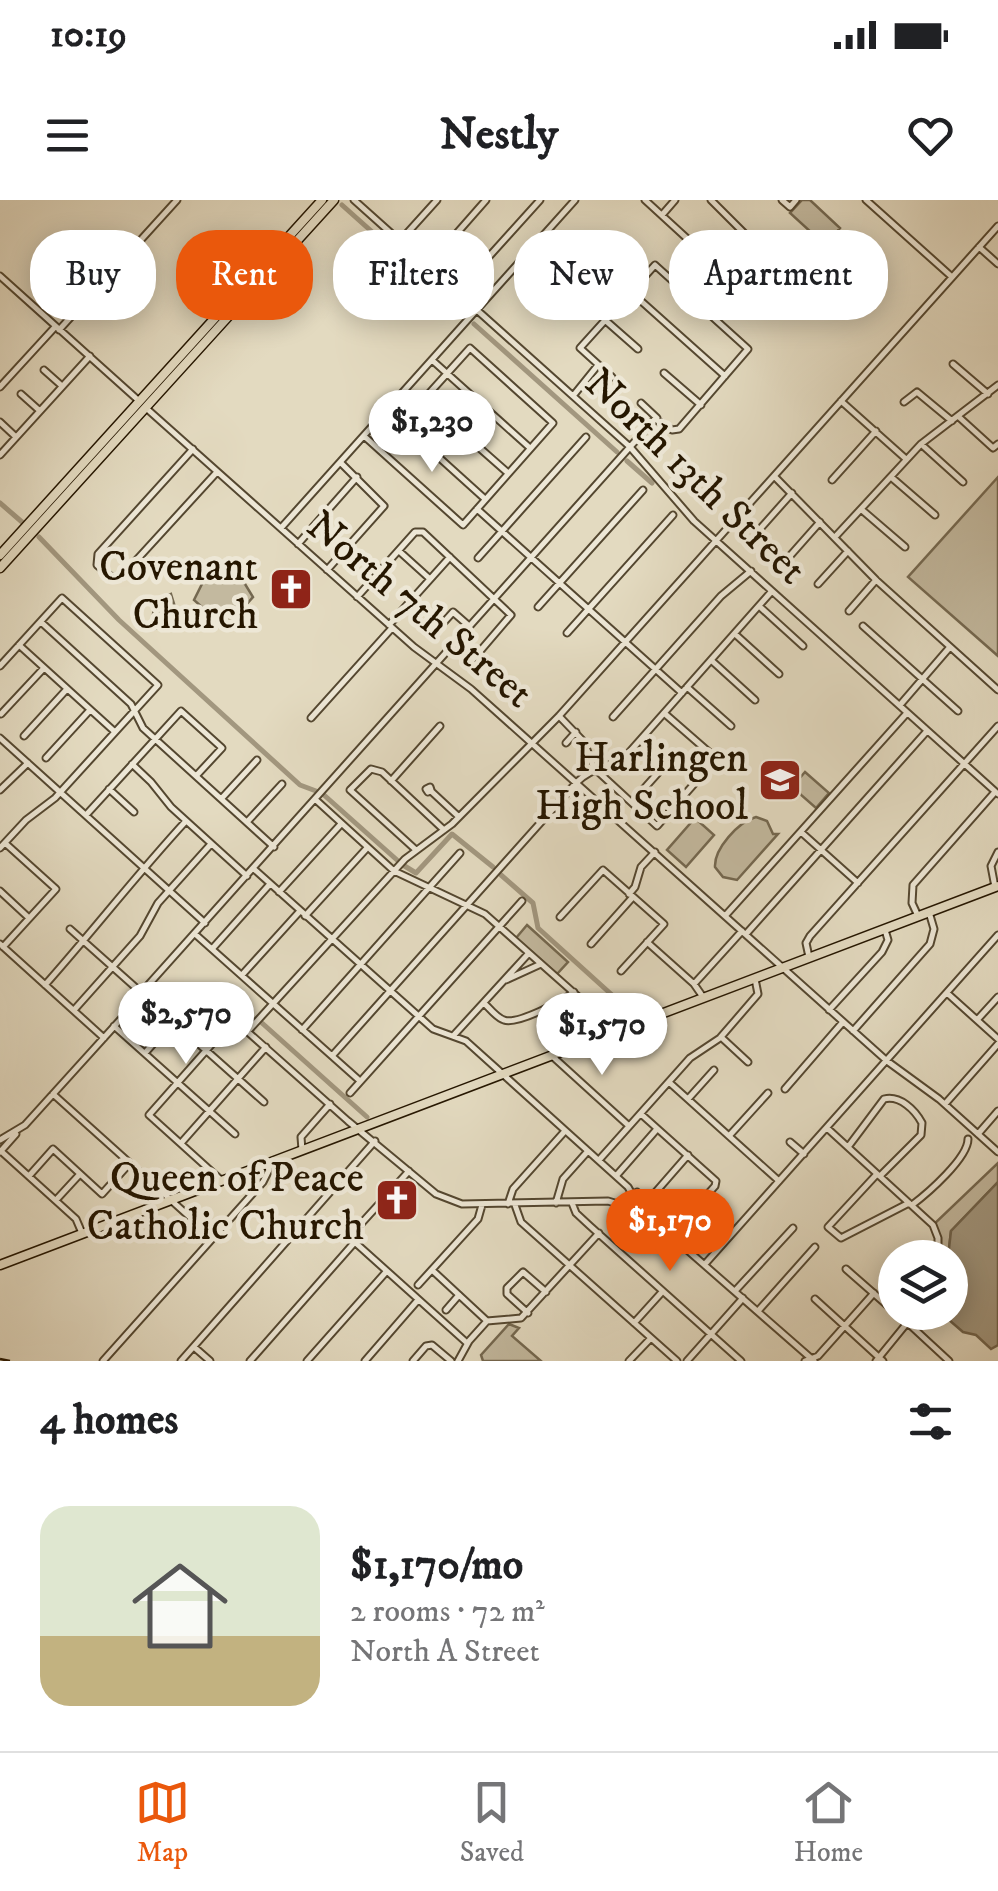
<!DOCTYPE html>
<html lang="en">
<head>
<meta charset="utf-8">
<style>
	:root { --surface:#fff; --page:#f6f6f6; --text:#202124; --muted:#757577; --line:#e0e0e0; --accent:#ea580c }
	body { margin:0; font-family:"IM FELL DW Pica",serif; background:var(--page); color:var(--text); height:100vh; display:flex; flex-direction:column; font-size:38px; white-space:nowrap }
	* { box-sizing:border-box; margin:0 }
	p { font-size:32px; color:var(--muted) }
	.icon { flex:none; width:55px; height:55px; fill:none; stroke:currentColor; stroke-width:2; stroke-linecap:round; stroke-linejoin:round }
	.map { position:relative; height:1161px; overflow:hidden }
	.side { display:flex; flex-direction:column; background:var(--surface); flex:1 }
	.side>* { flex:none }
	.guide { position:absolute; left:30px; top:30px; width:940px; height:90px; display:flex; gap:20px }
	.tools { position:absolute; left:878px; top:1040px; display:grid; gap:20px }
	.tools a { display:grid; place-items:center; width:90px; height:90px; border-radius:50%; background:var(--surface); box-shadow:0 5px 25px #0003; font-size:50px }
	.price { position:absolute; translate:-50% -85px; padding:0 22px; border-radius:35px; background:#fff; color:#222; font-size:32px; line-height:65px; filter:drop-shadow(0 2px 5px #0008) }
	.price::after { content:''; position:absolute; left:50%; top:60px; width:30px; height:22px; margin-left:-15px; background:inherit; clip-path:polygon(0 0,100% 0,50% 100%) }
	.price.selected { background:var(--accent); color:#fff }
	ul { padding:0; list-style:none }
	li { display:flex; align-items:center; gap:30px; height:250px; padding:0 40px }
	li span { display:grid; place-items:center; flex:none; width:280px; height:200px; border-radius:30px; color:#555 }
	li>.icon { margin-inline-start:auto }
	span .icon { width:120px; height:120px; fill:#fffc; stroke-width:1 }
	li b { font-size:42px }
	h2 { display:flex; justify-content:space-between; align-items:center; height:120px; padding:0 40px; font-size:42px }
	.chip { padding:0 35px; border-radius:40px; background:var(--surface); box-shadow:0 5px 25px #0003; font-size:35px; line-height:90px }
	.chip.selected { background:var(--accent); color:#fff }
	.status { display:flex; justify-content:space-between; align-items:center; height:70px; padding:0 50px; background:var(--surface); direction:ltr }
	.status svg { height:28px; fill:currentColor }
	header { display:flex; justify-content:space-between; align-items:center; height:130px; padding:0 40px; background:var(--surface); font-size:45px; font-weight:700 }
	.dock { display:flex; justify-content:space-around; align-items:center; height:140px; border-top:2px solid var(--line); background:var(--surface); font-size:28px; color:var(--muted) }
	.dock a { display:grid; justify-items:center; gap:5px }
	.dock .selected { color:var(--accent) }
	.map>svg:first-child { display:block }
</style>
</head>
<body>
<div class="status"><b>10:19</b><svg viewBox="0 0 49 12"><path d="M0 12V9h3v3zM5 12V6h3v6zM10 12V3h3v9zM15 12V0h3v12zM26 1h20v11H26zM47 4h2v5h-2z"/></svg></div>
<header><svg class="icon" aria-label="menu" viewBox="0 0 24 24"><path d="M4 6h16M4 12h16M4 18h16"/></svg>Nestly<svg class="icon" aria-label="heart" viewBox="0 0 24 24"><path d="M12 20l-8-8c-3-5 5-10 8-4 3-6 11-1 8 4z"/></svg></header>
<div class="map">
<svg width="998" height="1161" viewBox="0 0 998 1161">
	<rect width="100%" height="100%" fill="#e3dac0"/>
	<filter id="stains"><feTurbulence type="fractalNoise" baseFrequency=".002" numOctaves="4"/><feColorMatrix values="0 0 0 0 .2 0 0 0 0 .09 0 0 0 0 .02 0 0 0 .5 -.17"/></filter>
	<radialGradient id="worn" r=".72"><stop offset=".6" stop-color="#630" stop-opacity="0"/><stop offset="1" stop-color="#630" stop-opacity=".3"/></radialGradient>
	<path fill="#c3b99f" stroke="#746850" stroke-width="2.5" d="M 802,0 L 810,0 L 840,28 L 825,45 L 790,13 Z
		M 772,64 L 807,94 L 792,111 L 758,80 Z
		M 998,277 L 998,456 L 908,377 Z
		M 222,371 L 245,384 L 253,397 L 228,425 L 222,425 L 194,400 L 203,382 Z
		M 171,394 L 179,420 L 155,429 C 149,413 155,400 171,394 Z
		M 805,572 L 829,593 L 816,608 L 792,587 Z
		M 756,617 L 767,621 L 773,634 L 778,634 L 737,680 L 723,677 L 715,667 C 714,649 738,622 756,617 Z
		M 695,618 L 714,635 L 686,667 L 667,650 Z
		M 527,725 L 568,762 L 557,774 L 516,738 Z
		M 998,963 L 998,982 L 951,1031 L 948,1057 L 938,1057 L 938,1038 L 933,1025 Z
		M 509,1124 L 519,1128 L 512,1136 L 541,1161 L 483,1161 L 481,1155 Z"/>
	<path fill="#a2977f" stroke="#70634c" stroke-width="2.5" d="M 998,982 L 998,1145 L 991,1149 L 976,1135 L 963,1132 L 941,1113 L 950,1112 L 948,1057 L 951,1031 Z"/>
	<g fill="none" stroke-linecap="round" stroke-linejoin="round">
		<path stroke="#a2977f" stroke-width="5" d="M 342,5 L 464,114
			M 474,124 L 617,252
			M 627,261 L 652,283
			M 0,303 L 22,322
			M 39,337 L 119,420 L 300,585 L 316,591
			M 324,595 L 397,660
			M 403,665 L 416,673 L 452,634 L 493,667
			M 501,675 L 533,703 L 538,728 L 622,804 L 627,815
			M 262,823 L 367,917"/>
		<g stroke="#544730" stroke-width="9">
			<path id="minor" d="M 354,0 L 630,247 L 694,321 L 998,594
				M 645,0 L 716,65 L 744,33 L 711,0
				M 782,0 L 790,7 L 796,0
				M 866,0 L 952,77
				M 662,15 L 675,0
				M 400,41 L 437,0
				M 979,47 L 998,64
				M 428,66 L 486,0
				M 0,76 L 138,200
				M 457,92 L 540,0
				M 631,92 L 725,176
				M 605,120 L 638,149
				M 59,130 L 177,0
				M 432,160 L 530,248
				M 953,164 L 988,194
				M 44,170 L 62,186
				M 664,173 L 701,205
				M 0,187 L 55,127
				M 21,194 L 40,211
				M 573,196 L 598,165
				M 424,199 L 508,273
				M 841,201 L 906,259
				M 904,202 L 917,192 L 952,221
				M 641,203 L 657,218
				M 146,208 L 414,447 L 471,489 L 887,861 L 939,899 L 998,952
				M 960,218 L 993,248 L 998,244
				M 0,222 L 16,237
				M 402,224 L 485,299
				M 364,236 L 463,325 L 553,223 L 470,148 L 379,249
				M 921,244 L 963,282
				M 193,249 L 98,354 L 97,365 L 114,379 L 121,377 L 217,272
				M 0,255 L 90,156
				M 774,276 L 876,380 L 998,490
				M 891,277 L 935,315
				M 832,280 L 876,231
				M 477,309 L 682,493
				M 862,310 L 905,347
				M 281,328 L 575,0
				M 759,330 L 792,293
				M 835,337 L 921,244 L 998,185
				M 298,344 L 357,277
				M 399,351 L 430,379
				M 789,357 L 820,322
				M 478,358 L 586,237
				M 327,370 L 384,306 L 341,263
				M 818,384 L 848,351
				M 357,397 L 415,332 L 423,332 L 511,415 L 469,464
				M 759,406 L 803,446
				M 538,407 L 643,290
				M 849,411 L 876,380
				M 41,422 L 131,504 L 143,528 L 274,647
				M 389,425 L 450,357
				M 863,426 L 958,511
				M 435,432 L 453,412 L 469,426
				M 567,433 L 673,315
				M 735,434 L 779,474
				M 19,445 L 115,532
				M 711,460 L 755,500
				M 0,466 L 62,398 L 158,485 L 55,598 L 26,620 L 0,648
				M 687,487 L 731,526
				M 900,505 L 950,447
				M 664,513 L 711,554
				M 1,514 L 44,468
				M 559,516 L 584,542 L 594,568 L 657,626 L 694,584
				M 613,517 L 721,396 L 751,371
				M 311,518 L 392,428
				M 24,536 L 67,489
				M 0,538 L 205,723
				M 566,543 L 576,532
				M 46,558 L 90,510
				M 132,564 L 151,582 L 171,607 L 247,676
				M 391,581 L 440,526
				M 430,587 L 431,590 L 428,592 L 426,589 Z
				M 109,589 L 134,612
				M 0,590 L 28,563
				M 431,591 L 459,617
				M 222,598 L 257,560
				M 316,600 L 394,671 L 485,714 L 582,800 L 602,835
				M 632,602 L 666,564
				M 86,615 L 181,511 L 222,548 L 196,576
				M 247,622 L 282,584
				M 801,632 L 858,683
				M 416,650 L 350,590 L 371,569 L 382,572 L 444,630
				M 254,669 L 433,829 L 466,841 L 628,987 L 632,994 L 630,1006
				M 995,687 L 991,666 L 998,652
				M 0,691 L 29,718
				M 279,692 L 341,624
				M 629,694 L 635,687 L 641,667 L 655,652
				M 305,716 L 367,648
				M 725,716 L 907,513
				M 918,716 L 912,703 L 913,685 L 995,592
				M 560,717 L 603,670 L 664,724 L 621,771
				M 70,729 L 264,902
				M 195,734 L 360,881
				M 746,734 L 927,531
				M 647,742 L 694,784 L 703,797
				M 0,744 L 104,838
				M 591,744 L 632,698
				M 3,747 L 56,689 L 5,643
				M 212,749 L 270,684
				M 809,757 L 806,743 L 810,736 L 998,526
				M 242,775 L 300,711
				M 506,780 L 541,764
				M 694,784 L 742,731
				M 45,785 C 93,731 137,674 186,621
				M 141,793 L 655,219 L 672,230 L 679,229 L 748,149 L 655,65 L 580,148 L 612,177
				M 947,793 L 998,839
				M 485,804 C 490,809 497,818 504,820 C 517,825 563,801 574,792
				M 74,810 L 140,736 L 158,703 L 211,644
				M 829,810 L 882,752 L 888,740 L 885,730
				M 977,820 L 998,797
				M 114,826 L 235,934
				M 302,830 L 460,653
				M 248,831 L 405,659 L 452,624 L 559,516 L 998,26
				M 853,831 L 930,744 L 934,729 L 929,712
				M 454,835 L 529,753
				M 721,837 L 748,862
				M 145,853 L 196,796
				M 551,855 L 629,926
				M 332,856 L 576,583 C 591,567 609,568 626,556 L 772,391
				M 670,883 L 779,981
				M 785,889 L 843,822
				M 350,893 L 522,701
				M 53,894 L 212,1037
				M 688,899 L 714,870
				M 945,904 L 998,844
				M 641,914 L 716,981 L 715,986 L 672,1034
				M 827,928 L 933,1025 L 938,1038 L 938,1058
				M 978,934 L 998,911
				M 729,936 L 768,893
				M 0,940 L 25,925 L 130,809 L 159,794 L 190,794 L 222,809 L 348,921 L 436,994 L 462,1004 L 608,1001 L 644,1012 L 814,1161
				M 182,942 L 266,847
				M 790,942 L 804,954
				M 848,947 L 884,899 C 900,895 915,910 922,923 L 921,935 L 880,976
				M 302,950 L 301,937 L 330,904
				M 1,951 L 76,1019 L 82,1033
				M 0,952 L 16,934
				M 599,960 L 690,858 L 720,838 L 758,794 L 755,779
				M 409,971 L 349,1037 L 467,1143
				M 877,974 L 828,1027 L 841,1038 L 909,1003
				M 29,976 L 53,949 L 102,994 L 129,964
				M 616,976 L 657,929
				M 221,980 L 149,915 L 234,819
				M 637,992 L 676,1027
				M 56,1000 L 80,974
				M 647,1002 L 688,955
				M 556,1003 L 563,979 L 588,951
				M 572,1003 L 576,1013 L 590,1026 L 741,1161
				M 508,1004 L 513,989 L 565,931
				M 515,1005 L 521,1022 L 677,1161
				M 912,1005 C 928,993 968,958 968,939
				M 705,1064 L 998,735
				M 846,1069 L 895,1112
				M 432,1070 L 487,1121
				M 418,1085 L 478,1019 L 482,1005
				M 735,1091 L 793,1028
				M 815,1099 L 883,1161
				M 446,1110 L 459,1095
				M 758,1111 L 815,1047
				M 896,1112 L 949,1161
				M 528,1113 L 507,1094 L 507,1088 L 523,1072 L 546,1092
				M 487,1121 L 521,1118 L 599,1033
				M 634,1123 L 662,1092
				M 194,1147 L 210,1161
				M 103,1161 L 263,982 L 269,970 L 266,963
				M 181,1161 L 375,941
				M 250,1161 L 354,1043
				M 307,1161 L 386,1072
				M 365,1161 L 418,1100
				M 413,1161 L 426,1146 L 432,1145 L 451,1161
				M 458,1161 L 469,1141 L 487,1121
				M 629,1161 L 651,1138
				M 687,1161 L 743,1098
				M 805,1161 L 818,1156 L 874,1093
				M 876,1161 L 916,1112"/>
		</g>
		<g stroke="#251600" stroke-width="11">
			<path id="major" d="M 0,355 L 322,0
				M 0,368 L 334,0
				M 0,1065 L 998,686"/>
		</g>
		<use href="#minor" stroke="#ede7d6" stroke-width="5"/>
		<use href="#major" stroke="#e3dac0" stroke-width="8"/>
		<path stroke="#251600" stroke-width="2.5" stroke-dasharray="18 18" stroke-linecap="butt" d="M 0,1159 L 10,1161"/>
	</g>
	<defs>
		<g id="church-square" transform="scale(2.25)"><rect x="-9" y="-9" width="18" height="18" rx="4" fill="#8f2418" stroke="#ede7d6"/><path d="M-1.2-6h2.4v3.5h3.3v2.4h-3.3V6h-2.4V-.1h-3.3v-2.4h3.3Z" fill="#fff"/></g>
		<g id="school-square" transform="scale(2.25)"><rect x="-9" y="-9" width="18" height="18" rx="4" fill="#8f2418" stroke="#ede7d6"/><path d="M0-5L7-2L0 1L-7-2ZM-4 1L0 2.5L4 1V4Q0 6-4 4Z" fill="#fff"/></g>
	</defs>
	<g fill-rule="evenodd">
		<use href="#church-square" x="291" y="389"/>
		<use href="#school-square" x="780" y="580"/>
		<use href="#church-square" x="397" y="1000"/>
	</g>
	<g text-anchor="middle" stroke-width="9" stroke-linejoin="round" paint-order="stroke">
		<g font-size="42" fill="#251600" stroke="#ede7d6">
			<text transform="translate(697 275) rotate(44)" y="15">North 13th Street</text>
			<text transform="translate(421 408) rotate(40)" y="15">North 7th Street</text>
		</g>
		<g font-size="42" fill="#251600" stroke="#ede7d6" text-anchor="end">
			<text x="258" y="380">Covenant<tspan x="258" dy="48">Church</tspan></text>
			<text x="748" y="571">Harlingen<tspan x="748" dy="48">High School</tspan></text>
			<text x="364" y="991">Queen of Peace<tspan x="364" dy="48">Catholic Church</tspan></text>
		</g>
	</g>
	<rect width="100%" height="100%" filter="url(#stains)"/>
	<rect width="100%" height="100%" fill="url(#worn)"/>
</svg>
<div class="tools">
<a><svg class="icon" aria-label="layers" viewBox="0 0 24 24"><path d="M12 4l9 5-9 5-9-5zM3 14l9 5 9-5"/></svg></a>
</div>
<b class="price" style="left:432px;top:275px">$1,230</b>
<b class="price" style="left:186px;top:867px">$2,570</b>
<b class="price" style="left:602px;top:878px">$1,570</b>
<b class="price selected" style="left:670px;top:1074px">$1,170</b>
<div class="guide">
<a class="chip">Buy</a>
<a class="chip selected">Rent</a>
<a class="chip">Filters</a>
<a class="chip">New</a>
<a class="chip">Apartment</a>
</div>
</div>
<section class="side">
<h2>4 homes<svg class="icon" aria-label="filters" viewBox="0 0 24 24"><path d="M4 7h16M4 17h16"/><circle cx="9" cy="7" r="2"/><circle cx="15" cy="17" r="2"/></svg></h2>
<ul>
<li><span style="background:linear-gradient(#dfe7d0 65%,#c2b280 0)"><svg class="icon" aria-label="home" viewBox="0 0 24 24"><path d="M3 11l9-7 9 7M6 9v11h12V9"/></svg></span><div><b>$1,170/mo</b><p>2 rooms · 72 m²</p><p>North A Street</p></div></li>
</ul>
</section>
<nav class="dock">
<a class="selected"><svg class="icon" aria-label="map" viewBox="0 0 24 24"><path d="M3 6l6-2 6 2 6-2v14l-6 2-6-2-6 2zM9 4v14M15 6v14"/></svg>Map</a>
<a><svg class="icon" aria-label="saved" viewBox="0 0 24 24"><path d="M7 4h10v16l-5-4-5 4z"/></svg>Saved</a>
<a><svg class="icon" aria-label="home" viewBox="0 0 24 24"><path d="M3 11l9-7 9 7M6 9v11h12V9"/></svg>Home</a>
</nav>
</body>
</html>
